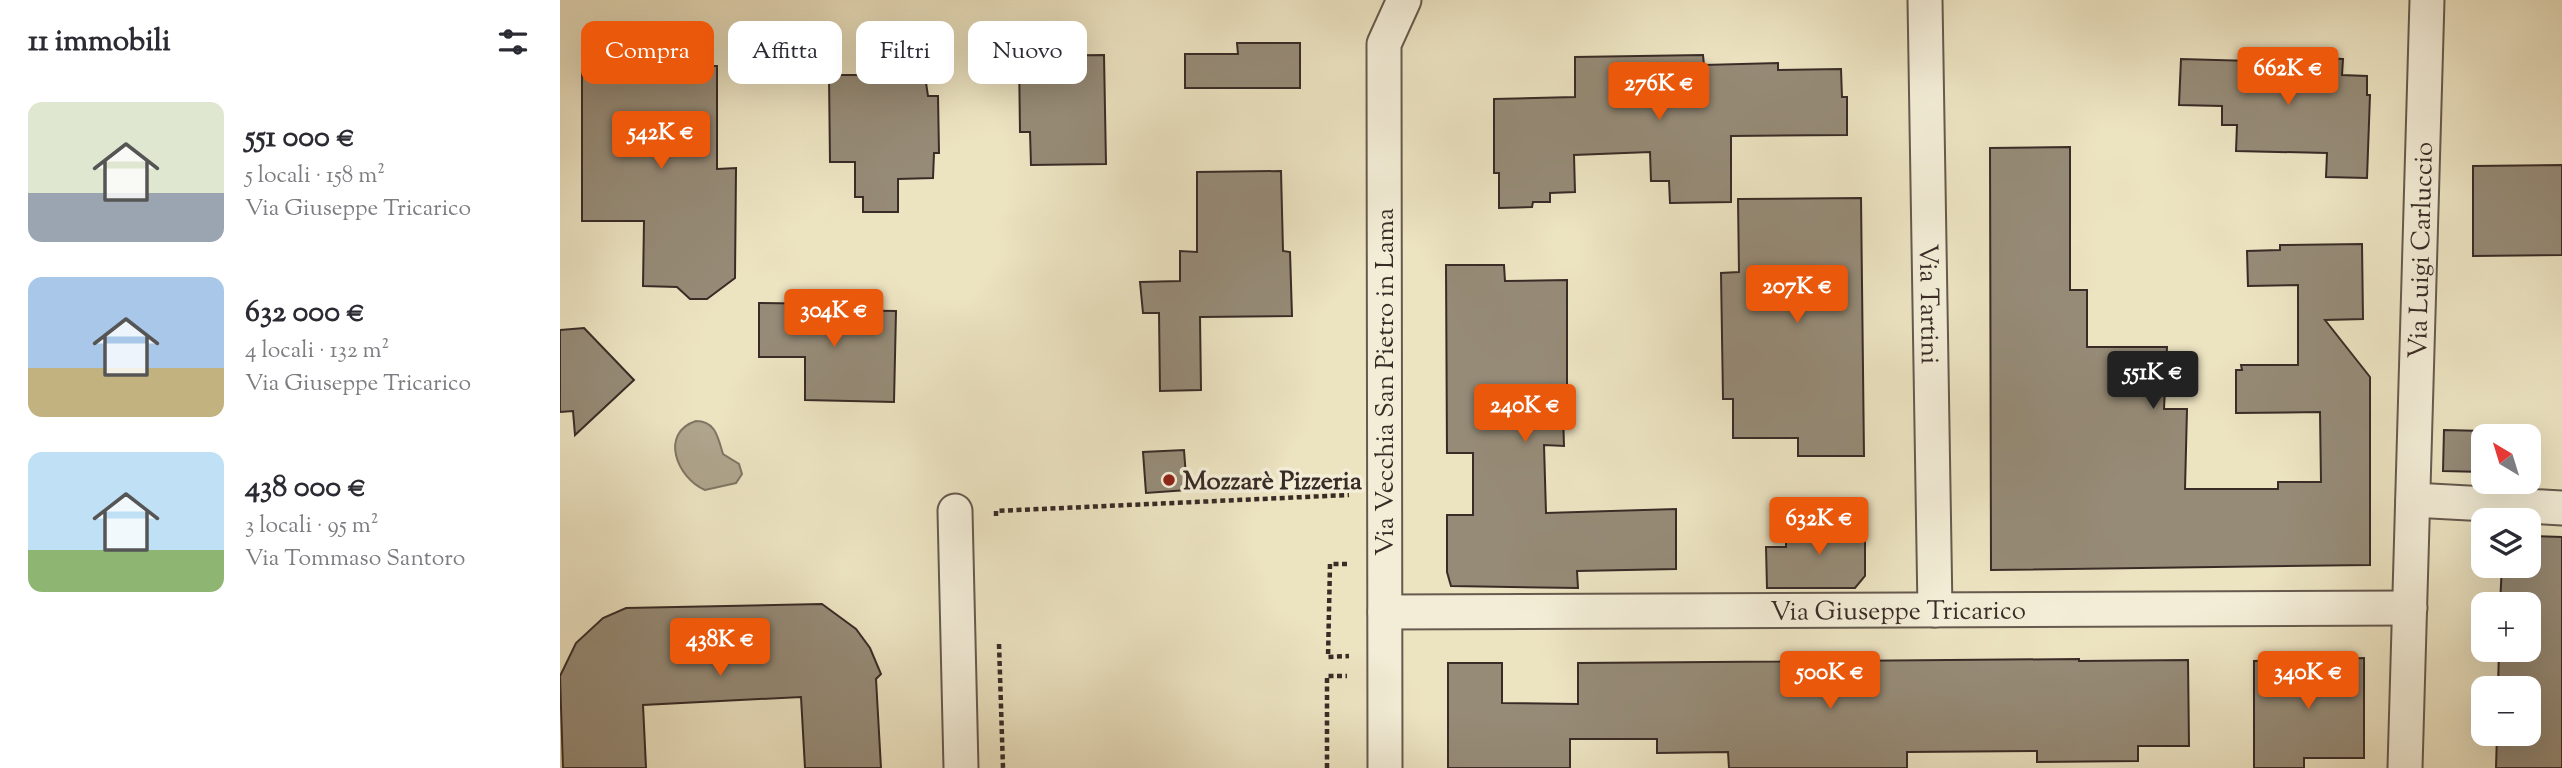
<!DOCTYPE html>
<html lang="it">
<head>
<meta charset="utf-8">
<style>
	:root { --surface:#fff; --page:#f7f7f7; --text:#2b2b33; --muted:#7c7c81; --accent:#ea580c }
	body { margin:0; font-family:"Sorts Mill Goudy",serif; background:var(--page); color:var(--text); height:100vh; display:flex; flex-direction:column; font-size:26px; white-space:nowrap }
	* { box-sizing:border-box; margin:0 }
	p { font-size:23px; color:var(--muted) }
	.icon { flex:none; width:38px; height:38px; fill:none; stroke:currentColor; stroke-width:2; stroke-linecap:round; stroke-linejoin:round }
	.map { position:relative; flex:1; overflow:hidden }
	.sheet { display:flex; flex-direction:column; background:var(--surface); width:560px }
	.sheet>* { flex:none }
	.guide { position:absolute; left:21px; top:21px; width:665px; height:63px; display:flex; gap:14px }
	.needle { width:46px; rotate:322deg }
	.controls { position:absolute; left:1911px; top:424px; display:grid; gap:14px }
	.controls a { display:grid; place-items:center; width:70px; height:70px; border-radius:14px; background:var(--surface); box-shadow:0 7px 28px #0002; font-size:35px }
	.price { position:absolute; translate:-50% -60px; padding:0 16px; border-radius:7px; background:var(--accent); color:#fff; font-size:23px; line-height:46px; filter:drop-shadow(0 2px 4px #0008) }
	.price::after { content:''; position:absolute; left:50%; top:42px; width:21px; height:16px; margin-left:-10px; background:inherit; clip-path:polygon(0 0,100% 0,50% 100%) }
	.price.selected { background:#222; color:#fff }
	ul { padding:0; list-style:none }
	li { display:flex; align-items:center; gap:21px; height:175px; padding:0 28px }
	li span { display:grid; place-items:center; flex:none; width:196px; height:140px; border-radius:14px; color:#555 }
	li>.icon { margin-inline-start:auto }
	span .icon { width:84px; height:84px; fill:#fffc; stroke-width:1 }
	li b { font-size:30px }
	h2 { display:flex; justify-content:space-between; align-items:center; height:84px; padding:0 28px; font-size:30px }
	.tag { padding:0 24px; border-radius:14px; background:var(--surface); box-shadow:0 7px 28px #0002; font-size:24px; line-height:63px }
	.tag.selected { background:var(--accent); color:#fff }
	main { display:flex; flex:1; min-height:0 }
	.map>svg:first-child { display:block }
</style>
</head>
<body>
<main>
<section class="sheet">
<h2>11 immobili<svg class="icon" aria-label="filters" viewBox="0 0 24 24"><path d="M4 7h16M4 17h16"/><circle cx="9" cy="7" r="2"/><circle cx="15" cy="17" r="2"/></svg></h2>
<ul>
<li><span style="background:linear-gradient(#dfe7d0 65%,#9aa5b1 0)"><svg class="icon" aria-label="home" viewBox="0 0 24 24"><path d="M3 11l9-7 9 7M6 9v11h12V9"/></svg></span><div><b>551 000 €</b><p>5 locali · 158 m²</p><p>Via Giuseppe Tricarico</p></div></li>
<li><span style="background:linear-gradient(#a9c7e8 65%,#c2b280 0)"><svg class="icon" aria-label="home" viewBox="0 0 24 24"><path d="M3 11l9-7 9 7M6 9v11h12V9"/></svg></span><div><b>632 000 €</b><p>4 locali · 132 m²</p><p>Via Giuseppe Tricarico</p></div></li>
<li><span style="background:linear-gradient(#bfe0f5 70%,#8fb573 0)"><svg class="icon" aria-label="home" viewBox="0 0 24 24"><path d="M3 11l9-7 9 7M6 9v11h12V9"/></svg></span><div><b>438 000 €</b><p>3 locali · 95 m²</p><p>Via Tommaso Santoro</p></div></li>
</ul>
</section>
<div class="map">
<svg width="2002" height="768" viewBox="0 0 2002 768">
	<rect width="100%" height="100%" fill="#ece3c1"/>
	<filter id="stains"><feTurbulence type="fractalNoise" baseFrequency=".00286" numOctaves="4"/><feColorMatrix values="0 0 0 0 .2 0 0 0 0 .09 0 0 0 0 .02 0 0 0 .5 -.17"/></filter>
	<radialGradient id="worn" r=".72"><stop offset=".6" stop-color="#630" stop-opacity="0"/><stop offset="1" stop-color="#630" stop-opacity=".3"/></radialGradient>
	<path fill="#afa58d" stroke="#807564" stroke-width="2" d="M 136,421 C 156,421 158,438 163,454 L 179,464 L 182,474 L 176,483 L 145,490 C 117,478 99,433 136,421 Z"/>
	<path fill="#968b77" stroke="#392c27" stroke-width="2" d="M 677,43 L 740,43 L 740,88 L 625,88 L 625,54 L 678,54 Z
		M 544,55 L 546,164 L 471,165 L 470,132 L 460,132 L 459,56 Z
		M 1143,55 L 1144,65 L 1218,63 L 1218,70 L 1281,69 L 1282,97 L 1287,97 L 1287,135 L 1171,136 L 1171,202 L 1110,203 L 1109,181 L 1091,181 L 1090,152 L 1014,155 L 1015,192 L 990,193 L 990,202 L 973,202 L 972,207 L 939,208 L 939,173 L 934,173 L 934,99 L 1015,97 L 1015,57 Z
		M 1728,57 L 1783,59 L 1782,75 L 1807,76 L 1807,95 L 1810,95 L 1807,178 L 1766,177 L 1767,153 L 1676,151 L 1677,125 L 1662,125 L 1662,106 L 1619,105 L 1621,59 L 1728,62 Z
		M 22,66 L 157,66 L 157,169 L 176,168 L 175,278 L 147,299 L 130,299 L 117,287 L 83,286 L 84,221 L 22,221 Z
		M 344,66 L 344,76 L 365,76 L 368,96 L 378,96 L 379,153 L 374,153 L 373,178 L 338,179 L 338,212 L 303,212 L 303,197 L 295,197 L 295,162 L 270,162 L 269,75 L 304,75 L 304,67 Z
		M 1510,147 L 1510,290 L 1527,290 L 1527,347 L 1607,347 L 1604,409 L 1627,409 L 1625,489 L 1718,489 L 1718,482 L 1761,482 L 1760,412 L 1676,413 L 1676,370 L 1682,370 L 1681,365 L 1738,365 L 1738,285 L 1688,286 L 1687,251 L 1720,250 L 1720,245 L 1802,244 L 1803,319 L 1765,320 L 1810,377 L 1810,565 L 1431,570 L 1430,148 Z
		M 2002,165 L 2002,255 L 1913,256 L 1913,166 Z
		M 721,171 L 723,251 L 730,252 L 732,316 L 640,317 L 641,390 L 600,391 L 599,313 L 583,313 L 580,282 L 620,281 L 620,251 L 637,252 L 637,172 Z
		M 1301,198 L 1304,456 L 1238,456 L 1238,438 L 1173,438 L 1173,399 L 1163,399 L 1161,273 L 1179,272 L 1178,199 Z
		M 886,265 L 944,265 L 945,281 L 1007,280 L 1007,414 L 1003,414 L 1004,446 L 984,445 L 986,513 L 1116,509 L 1116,569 L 1017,571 L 1018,588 L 891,586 L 887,572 L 887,515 L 913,515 L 913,453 L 887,453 Z
		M 199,303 L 269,304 L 269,310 L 336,311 L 334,402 L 245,400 L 245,357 L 199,357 Z
		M 24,328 L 74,380 L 15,435 L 13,411 L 0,412 L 0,330 Z
		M 1884,430 L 1964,432 L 1964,436 L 1923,436 L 1923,472 L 1883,471 Z
		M 624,450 L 627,490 L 586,493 L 583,452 Z
		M 1235,522 L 1305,522 L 1305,576 L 1295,588 L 1207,588 L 1206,547 L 1226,547 L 1226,541 L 1235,541 Z
		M 1969,536 L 2002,537 L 2002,768 L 1936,768 L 1937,733 L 1969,733 L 1969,688 L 1938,688 L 1939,649 L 1969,649 L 1969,604 L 1940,604 L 1942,565 L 1969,565 Z
		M 262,604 L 296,629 L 310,648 L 321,674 L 316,679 L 321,768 L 245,768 L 241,697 L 83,705 L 86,768 L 3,768 L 0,676 L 16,643 L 43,618 L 66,608 Z
		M 1804,658 L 1804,758 L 1744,758 L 1744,768 L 1694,768 L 1694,661 Z
		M 1519,659 L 1519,661 L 1628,660 L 1629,746 L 1578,746 L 1578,761 L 1477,762 L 1477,751 L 1347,752 L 1347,768 L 1169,768 L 1168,752 L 1097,753 L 1097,739 L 1010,739 L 1010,768 L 888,768 L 888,663 L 942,663 L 942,703 L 1018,704 L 1018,663 Z"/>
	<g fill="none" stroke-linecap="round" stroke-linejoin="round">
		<g stroke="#665a4e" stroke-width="37">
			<g id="minor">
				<path id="s1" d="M 1365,0 L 1375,610"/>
				<path d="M 1853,500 L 2002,508"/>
				<path d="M 395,511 L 401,768"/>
				<path id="s2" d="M 825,612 L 1850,608"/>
				<path d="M 825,768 L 824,44 L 844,0"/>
				<path id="s3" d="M 1845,768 L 1867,0"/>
			</g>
		</g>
		<path stroke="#392c27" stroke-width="4.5" stroke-dasharray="5 3.5" stroke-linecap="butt" d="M 436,516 L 436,511 L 789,495
			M 787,564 L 770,564 L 768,657 L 789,656
			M 439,644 L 443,768
			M 767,768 L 767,676 L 787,676"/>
		<use href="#minor" stroke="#f3edd7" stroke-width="33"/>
	</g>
	<circle fill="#8f2418" stroke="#f3edd7" stroke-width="2.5" cx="609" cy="480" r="7"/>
	<g text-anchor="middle" stroke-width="7" stroke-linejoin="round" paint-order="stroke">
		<g font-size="26" fill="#392c27" stroke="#f3edd7">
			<text dy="9" stroke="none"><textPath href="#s3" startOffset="518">Via Luigi Carluccio</textPath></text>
			<text dy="9" stroke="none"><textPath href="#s1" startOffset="304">Via Tartini</textPath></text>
			<text transform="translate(824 382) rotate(-90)" y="9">Via Vecchia San Pietro in Lama</text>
			<text dy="9" stroke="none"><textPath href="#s2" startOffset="513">Via Giuseppe Tricarico</textPath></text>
		</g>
		<g font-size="26" font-weight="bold" fill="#392c27" stroke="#f3edd7" text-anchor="start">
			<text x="623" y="489">Mozzarè Pizzeria</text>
		</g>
	</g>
	<rect width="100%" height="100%" filter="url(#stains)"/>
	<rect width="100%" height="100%" fill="url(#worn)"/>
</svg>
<div class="controls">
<a><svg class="needle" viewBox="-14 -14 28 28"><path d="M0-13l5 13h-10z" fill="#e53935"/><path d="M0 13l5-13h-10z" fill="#7c7c81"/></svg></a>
<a><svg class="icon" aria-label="layers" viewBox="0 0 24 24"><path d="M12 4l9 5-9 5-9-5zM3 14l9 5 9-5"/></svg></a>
<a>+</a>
<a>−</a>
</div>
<b class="price" style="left:1728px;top:107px">662K €</b>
<b class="price" style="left:1099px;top:122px">276K €</b>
<b class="price" style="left:101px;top:171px">542K €</b>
<b class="price" style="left:1237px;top:325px">207K €</b>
<b class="price" style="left:274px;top:349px">304K €</b>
<b class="price selected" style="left:1593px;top:411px">551K €</b>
<b class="price" style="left:965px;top:444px">240K €</b>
<b class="price" style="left:1259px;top:557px">632K €</b>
<b class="price" style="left:160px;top:678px">438K €</b>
<b class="price" style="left:1270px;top:711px">500K €</b>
<b class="price" style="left:1748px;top:711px">340K €</b>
<div class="guide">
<a class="tag selected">Compra</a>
<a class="tag">Affitta</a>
<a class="tag">Filtri</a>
<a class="tag">Nuovo</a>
</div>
</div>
</main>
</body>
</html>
